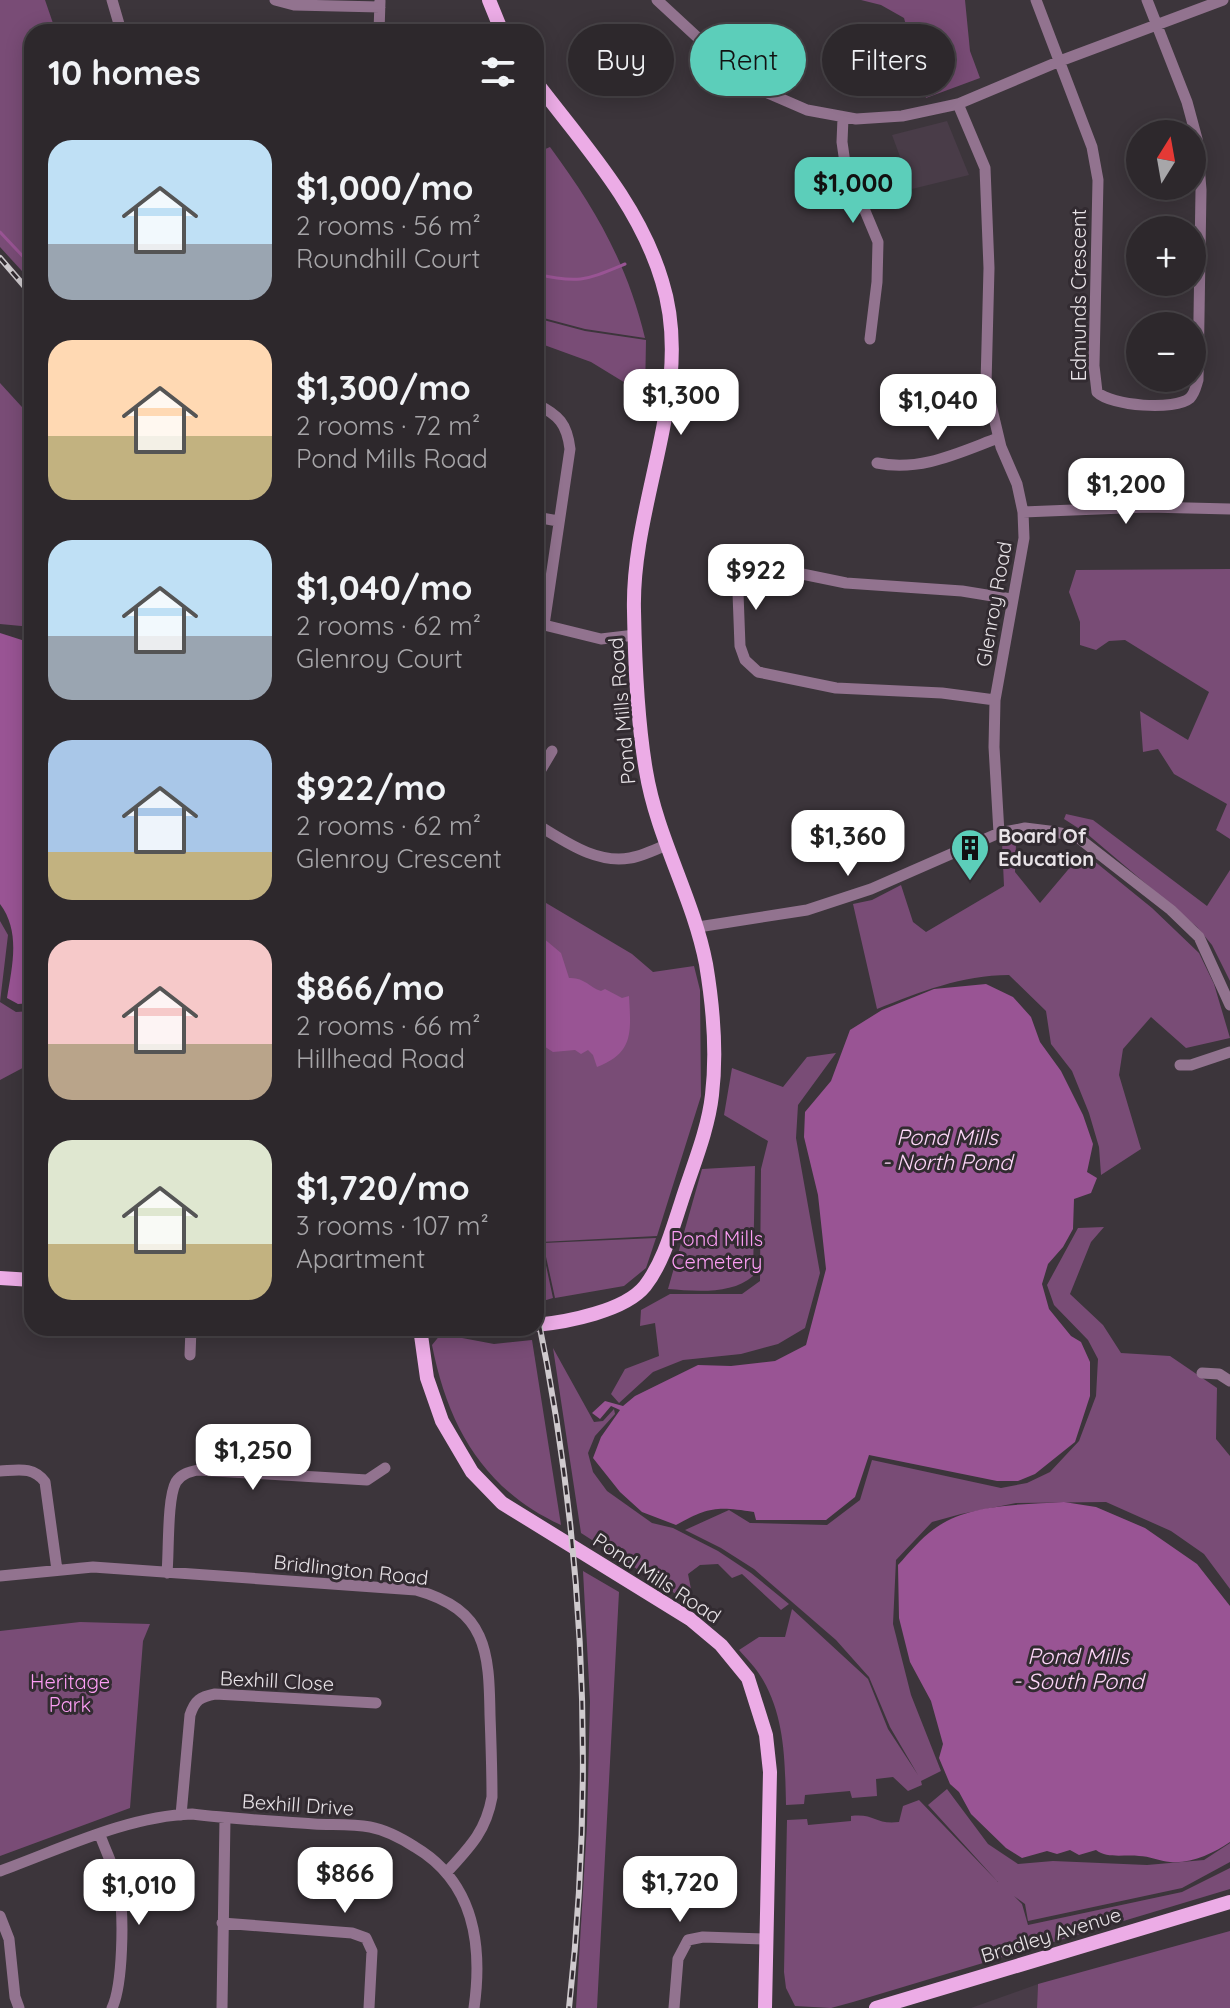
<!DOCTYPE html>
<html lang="en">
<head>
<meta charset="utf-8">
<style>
	:root { --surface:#2d282c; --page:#353034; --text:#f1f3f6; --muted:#a7a6a9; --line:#484448; --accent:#5cceba }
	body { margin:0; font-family:Quicksand,sans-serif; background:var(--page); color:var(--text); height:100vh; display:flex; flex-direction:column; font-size:30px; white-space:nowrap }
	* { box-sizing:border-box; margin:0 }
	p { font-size:26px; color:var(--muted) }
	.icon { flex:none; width:44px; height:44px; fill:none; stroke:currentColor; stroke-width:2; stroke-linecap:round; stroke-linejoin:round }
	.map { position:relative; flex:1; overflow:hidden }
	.sheet { position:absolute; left:24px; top:24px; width:520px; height:1312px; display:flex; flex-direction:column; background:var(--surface); border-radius:24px; box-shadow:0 4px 20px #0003,0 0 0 2px var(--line) }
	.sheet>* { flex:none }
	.banner { position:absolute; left:568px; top:24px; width:542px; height:72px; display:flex; gap:16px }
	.needle { width:52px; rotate:11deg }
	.tools { position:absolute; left:1126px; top:120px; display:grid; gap:16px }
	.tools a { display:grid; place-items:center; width:80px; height:80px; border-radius:50%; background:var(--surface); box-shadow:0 4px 20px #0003,0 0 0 2px var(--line); font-size:40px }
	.price { position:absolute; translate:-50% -68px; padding:0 18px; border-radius:16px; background:#fff; color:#222; font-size:26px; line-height:52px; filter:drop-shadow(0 2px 4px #0008) }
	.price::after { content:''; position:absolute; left:50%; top:48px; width:24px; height:18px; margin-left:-12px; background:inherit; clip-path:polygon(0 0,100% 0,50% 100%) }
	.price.selected { background:var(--accent); color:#111 }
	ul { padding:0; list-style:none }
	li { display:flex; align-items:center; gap:24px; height:200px; padding:0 24px }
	li span { display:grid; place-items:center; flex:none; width:224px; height:160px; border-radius:24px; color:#555 }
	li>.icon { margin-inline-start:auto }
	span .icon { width:96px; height:96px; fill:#fffc; stroke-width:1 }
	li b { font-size:34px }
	h2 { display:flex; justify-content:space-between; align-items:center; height:96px; padding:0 24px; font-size:34px }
	.pill { padding:0 28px; border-radius:36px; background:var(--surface); box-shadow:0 4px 20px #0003,0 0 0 2px var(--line); font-size:28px; line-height:72px }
	.pill.selected { background:var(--accent); color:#111 }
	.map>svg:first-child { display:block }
</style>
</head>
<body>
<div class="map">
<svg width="1230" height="2008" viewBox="0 0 1230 2008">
	<rect width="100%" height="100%" fill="#3c353b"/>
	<path fill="#493c48" d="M 947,121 L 969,175 L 912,189 L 892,135 Z
		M 1038,1984 L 1037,2008 L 971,2008 Z"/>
	<path fill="#794c76" d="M 0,0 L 45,0 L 56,32 L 32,32 L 32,282 L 0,247 Z
		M 861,0 L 965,0 L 970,51 L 980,78 L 926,98 L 904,18 L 881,5 Z
		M 536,146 L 543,150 L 550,147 C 595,208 627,263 645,338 L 585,329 L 536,316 Z
		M 536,318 L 585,331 L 646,340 L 645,395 L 591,362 L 536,342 Z
		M 0,383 L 32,418 L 32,627 L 0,624 Z
		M 1230,569 L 1230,839 L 1216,830 L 1227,804 L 1174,774 L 1158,749 L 1143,752 L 1140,711 L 1188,740 L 1209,692 L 1125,640 L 1109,641 L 1096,650 L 1080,645 L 1080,622 L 1069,592 L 1076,570 Z
		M 1066,814 L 1093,820 L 1207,906 L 1230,870 L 1230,981 L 1212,945 L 1197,927 L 1086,833 L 1064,819 Z
		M 1002,842 L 1016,843 L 1015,872 L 1040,903 L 1083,852 L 1152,908 L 1199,953 L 1214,984 L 1230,1038 L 1186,1048 L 1151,1017 L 1123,1049 L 1119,1075 L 1141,1149 L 1101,1175 L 1099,1147 L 1089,1113 L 1072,1071 L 1051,1044 L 1046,1011 L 1009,975 C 962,975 920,992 877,1009 L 853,904 L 872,900 L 901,885 L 913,922 L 926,932 L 1004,886 Z
		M 536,897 L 632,954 L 653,972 L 694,966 L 700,990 L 701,1096 L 657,1236 L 541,1242 L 553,1298 L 543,1301 L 536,1271 Z
		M 0,921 L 8,935 L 0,1002 L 16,1012 L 32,1011 L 32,1063 L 0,1080 Z
		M 836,1053 L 798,1105 L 796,1138 L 820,1273 L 805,1328 L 778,1344 L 741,1354 L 683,1360 L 653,1372 L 619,1403 L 611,1394 L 625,1369 L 659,1356 L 655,1323 L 640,1326 L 641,1310 L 670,1294 L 742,1294 L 760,1281 L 761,1169 L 768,1141 L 724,1115 L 732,1068 L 783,1087 L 807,1057 Z
		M 755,1166 L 753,1276 C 732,1295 694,1291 668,1289 L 702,1169 Z
		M 1104,1227 L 1091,1242 L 1070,1294 L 1103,1325 L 1121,1353 L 1170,1356 L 1217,1388 L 1216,1439 L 1230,1456 L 1230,1589 L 1204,1554 L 1171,1531 L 1106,1502 L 1016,1503 L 961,1514 L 932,1522 L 896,1560 L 893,1624 L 911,1695 L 941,1771 L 921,1781 L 922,1785 L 908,1791 L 893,1777 L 876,1779 L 877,1796 L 852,1798 L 850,1791 L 805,1795 L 804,1804 L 786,1805 C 785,1762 785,1718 763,1680 C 757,1669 747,1659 739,1650 L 759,1637 L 785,1637 L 792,1609 L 868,1679 L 888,1729 L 918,1775 L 890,1727 L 869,1677 L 836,1640 L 754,1569 L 721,1548 L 685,1530 L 729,1510 L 750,1523 L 827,1525 L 860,1500 L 872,1460 L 1001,1488 L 1027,1483 L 1050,1472 L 1079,1441 L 1096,1396 L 1098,1359 L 1088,1340 L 1054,1305 L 1047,1285 L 1078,1228 Z
		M 656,1238 L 646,1268 L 624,1286 L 555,1298 L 543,1243 Z
		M 441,1334 L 494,1344 L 532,1340 L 561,1525 C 483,1489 448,1426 432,1345 Z
		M 553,1348 L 594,1422 L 603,1421 L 614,1409 L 615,1414 L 595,1436 L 588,1453 L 593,1472 L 607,1491 L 652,1523 L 673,1528 L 718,1551 L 751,1573 L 789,1604 L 781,1610 L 742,1574 L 732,1578 L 718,1564 L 700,1565 L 688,1574 L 692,1594 L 682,1598 L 581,1533 Z
		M 583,1571 L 619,1592 L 597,2008 L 576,2008 L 587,1825 L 590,1701 Z
		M 80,1622 L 150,1624 L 143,1641 L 130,1808 L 0,1856 L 0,1631 Z
		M 947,1789 L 988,1844 L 1018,1864 L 1053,1861 L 1147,1865 L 1204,1860 L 1230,1843 L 1230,1862 L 1182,1888 L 1028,1921 L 1025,1904 L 1014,1896 L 1022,1904 L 1028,1925 L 1182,1892 L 1230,1868 L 1230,1889 L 853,2002 L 831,2008 L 795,2006 L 786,1988 L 784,1972 L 787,1820 L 807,1819 L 808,1825 L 851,1821 L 851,1816 C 875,1813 875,1825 899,1822 L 903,1806 L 919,1800 L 998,1882 L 928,1805 Z
		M 1230,1931 L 1230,2008 L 1037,2008 L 1038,1984 Z"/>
	<path fill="#995494" d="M 0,633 L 25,641 L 32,640 L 32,730 L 24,740 L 32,765 L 32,1003 L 18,1004 L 7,998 C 12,966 21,932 0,904 Z
		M 536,932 L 561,953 L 569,978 C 584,977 589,987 601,991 L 605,989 L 622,998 L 629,996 C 631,1032 634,1053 597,1067 L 593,1055 L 588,1050 L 581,1054 L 575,1050 L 553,1052 L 536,1041 Z
		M 986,984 L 1013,997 L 1031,1017 L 1040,1042 L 1061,1071 L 1083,1115 L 1093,1144 L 1087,1172 L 1097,1178 L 1091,1193 L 1074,1199 L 1073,1229 L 1063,1247 L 1048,1264 L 1042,1284 L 1049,1309 L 1071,1336 L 1081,1342 L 1090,1362 L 1090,1396 L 1075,1442 L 1035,1474 L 1018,1481 L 997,1481 L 869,1455 L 855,1497 L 826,1520 L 756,1520 L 754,1512 C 717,1506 708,1507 676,1525 L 642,1512 L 620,1492 L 593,1458 L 601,1437 L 620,1410 L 611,1406 L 600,1419 L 592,1413 L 605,1401 L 623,1406 L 635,1396 L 698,1365 L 731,1366 L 775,1361 L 806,1345 L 826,1269 L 818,1195 L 804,1137 L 805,1112 L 831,1081 L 850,1030 L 882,1010 L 934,989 Z
		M 1064,1502 L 1096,1507 L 1145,1528 L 1197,1564 L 1230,1606 L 1230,1842 C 1214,1853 1191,1864 1170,1862 C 1160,1861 1149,1856 1139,1856 C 1125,1854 1108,1859 1096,1850 L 1079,1855 L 1070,1850 L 1057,1854 L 1047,1851 L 1022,1858 L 1006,1848 L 971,1814 L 959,1792 L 950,1784 L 939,1758 L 943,1744 L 931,1701 L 910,1662 L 899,1618 L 898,1565 C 909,1553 921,1538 934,1529 C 969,1503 1023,1505 1064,1502 Z"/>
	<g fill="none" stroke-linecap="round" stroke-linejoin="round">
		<path stroke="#995494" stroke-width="3" d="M 0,232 L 32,266
			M 536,274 C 579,284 586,280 625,264"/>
		<path stroke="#92738f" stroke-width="11" d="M 112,0 L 119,24 L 126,32
			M 275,0 L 294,5 L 380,7
			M 657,0 L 723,61 L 761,90 L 807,110 L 856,119 L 902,116 L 958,104 L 1060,61 L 1223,0
			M 1036,0 L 1092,147 L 1098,180 L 1094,366 L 1097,392 C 1111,406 1175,411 1190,398 C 1195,393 1196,386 1198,380 L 1201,190 L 1197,139 L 1187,102 L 1147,0
			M 379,32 L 380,1
			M 958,104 L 985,168 L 989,268 L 986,384 L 1001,447 L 1017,484 L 1023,512 L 1024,538 L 995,700 L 994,747 L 999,833
			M 843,118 L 842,142 L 845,163 L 878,242 L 877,282 L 870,339
			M 536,404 C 559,415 567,424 570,449 L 544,625
			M 877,463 C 920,472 958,453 998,438
			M 1023,512 L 1148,507 L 1230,509
			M 536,517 L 558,521
			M 536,623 L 601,639 L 635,635
			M 995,700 L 942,693 L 836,688 L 758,672 L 745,660 L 740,646 L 738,593 L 740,579 L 749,570 L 768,567 L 846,583 L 962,591 L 1011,599
			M 536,778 L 552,751
			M 536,824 C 565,841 595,864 630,858 C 642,856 655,850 666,845
			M 698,927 L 807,910 L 871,889 L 999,833 L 1025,828 L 1049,831 L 1076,836 L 1171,910 L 1199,937 L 1230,1005
			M 1180,1065 L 1191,1065 L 1230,1052
			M 190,1355 L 191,1328
			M 1202,1373 L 1219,1374 L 1230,1381
			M 0,1471 C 18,1470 33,1466 45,1482 L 57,1570
			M 167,1573 C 169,1552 167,1498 176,1482 C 181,1474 189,1472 198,1470 L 367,1480 L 385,1468
			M 0,1576 L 93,1567 L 416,1590 C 487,1610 489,1651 490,1715 C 491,1742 492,1770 492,1797 C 486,1831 470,1847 447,1872
			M 181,1815 L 190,1715 C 195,1700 200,1697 215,1694 L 376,1703
			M 100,1835 C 106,1852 116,1871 119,1889 C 124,1915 123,1985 112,2008
			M 0,1871 C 61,1849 127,1816 192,1814 C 233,1819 274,1821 314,1824 C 332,1825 352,1824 370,1827 C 386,1830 401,1838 415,1847 C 474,1882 483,1944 474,2008
			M 0,1916 L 9,1939 L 15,1997 L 19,2008
			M 222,1923 L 352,1933 L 366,1938 L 372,1951 L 369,2008
			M 222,2008 L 225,1818
			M 674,2008 L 678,1959 L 688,1940 L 703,1937 L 767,1939"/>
		<path stroke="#ecace6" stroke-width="14" d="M 489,0 L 502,32
			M 536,82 C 584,145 639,204 662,281 C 696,388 631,502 634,611 C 635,664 637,719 646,771 C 657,838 693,897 706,964 C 713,1006 717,1053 712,1095 C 708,1131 692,1168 681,1203 C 672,1230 663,1263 645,1286 C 625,1311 567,1322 536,1325
			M 0,1278 L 32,1280
			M 420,1328 L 427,1378 L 442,1421 L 472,1472 L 502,1503 L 690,1619 L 721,1645 L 748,1678 L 766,1735 L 770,1772 L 765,2008
			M 876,2008 L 1230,1902"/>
		<g stroke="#cfcace" stroke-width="6">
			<path id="rail" d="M 0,258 L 32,295
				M 536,1308 C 584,1538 595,1775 569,2008"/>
		</g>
		<use href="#rail" stroke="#322b31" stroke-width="3" stroke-dasharray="9" stroke-linecap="butt"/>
	</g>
	<defs>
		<g id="building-pin" transform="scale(2)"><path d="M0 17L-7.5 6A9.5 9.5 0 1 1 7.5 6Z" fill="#5cceba" stroke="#322b31"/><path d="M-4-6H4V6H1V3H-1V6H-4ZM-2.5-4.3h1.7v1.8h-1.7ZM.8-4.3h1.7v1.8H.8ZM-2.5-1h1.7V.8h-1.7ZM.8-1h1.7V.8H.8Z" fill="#111"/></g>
	</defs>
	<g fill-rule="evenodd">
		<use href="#building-pin" x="970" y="848"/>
	</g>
	<g text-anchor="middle" stroke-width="6" stroke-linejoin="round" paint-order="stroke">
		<g font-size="20" fill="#e8e3e7" stroke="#322b31">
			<text transform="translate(1079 295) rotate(-90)" y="7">Edmunds Crescent</text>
			<text transform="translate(994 604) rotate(-80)" y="7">Glenroy Road</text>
			<text transform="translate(622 711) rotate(-95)" y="7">Pond Mills Road</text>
			<text transform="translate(351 1570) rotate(6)" y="7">Bridlington Road</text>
			<text transform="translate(657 1578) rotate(33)" y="7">Pond Mills Road</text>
			<text transform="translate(277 1681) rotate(3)" y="7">Bexhill Close</text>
			<text transform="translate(298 1805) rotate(4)" y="7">Bexhill Drive</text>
			<text transform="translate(1051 1935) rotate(-17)" y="7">Bradley Avenue</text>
		</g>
		<g font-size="20" font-weight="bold" fill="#e8e3e7" stroke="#322b31" text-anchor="start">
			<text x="998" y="843">Board Of<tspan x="998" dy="23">Education</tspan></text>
		</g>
		<g font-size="20" fill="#fd9ef5" stroke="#322b31">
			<text x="717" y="1246">Pond Mills<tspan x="717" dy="23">Cemetery</tspan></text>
			<text x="70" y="1689">Heritage<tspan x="70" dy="23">Park</tspan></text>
		</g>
		<g font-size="22" font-style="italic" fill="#fdd6f8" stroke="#322b31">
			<text x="947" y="1145">Pond Mills<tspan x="947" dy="25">- North Pond</tspan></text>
			<text x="1078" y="1664">Pond Mills<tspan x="1078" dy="25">- South Pond</tspan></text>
		</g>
	</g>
</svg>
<div class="tools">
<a><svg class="needle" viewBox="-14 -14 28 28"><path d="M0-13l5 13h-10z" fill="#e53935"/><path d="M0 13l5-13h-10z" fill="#a7a6a9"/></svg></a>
<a>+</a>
<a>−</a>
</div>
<b class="price selected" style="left:853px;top:225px">$1,000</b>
<b class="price" style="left:681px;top:437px">$1,300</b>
<b class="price" style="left:938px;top:442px">$1,040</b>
<b class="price" style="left:1126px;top:526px">$1,200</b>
<b class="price" style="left:756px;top:612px">$922</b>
<b class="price" style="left:848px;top:878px">$1,360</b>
<b class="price" style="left:253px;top:1492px">$1,250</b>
<b class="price" style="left:345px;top:1915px">$866</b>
<b class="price" style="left:680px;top:1924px">$1,720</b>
<b class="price" style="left:139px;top:1927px">$1,010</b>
<div class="banner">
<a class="pill">Buy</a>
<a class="pill selected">Rent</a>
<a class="pill">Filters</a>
</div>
<section class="sheet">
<h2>10 homes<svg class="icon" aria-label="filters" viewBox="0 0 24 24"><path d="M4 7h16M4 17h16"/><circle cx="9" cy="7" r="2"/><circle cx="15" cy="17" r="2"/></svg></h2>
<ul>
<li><span style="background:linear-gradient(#bfe0f5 65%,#9aa5b1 0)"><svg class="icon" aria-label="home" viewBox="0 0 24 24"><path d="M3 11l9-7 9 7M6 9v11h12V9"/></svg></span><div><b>$1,000/mo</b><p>2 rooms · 56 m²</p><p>Roundhill Court</p></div></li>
<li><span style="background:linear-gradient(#ffd9b3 60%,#c2b280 0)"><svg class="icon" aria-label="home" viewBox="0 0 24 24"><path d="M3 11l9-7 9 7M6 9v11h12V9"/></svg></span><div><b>$1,300/mo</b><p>2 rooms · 72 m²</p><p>Pond Mills Road</p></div></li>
<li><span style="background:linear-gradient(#bfe0f5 60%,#9aa5b1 0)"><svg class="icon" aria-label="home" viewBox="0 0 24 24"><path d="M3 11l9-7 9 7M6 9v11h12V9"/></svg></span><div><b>$1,040/mo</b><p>2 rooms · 62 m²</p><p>Glenroy Court</p></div></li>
<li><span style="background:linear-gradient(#a9c7e8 70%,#c2b280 0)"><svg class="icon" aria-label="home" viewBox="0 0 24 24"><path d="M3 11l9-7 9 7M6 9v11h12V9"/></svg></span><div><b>$922/mo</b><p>2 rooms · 62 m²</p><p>Glenroy Crescent</p></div></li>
<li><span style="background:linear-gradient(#f6c9c9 65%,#b9a48a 0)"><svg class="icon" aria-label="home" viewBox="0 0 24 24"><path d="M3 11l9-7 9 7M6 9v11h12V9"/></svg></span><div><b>$866/mo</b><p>2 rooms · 66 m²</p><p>Hillhead Road</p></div></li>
<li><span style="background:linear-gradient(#dfe7d0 65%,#c2b280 0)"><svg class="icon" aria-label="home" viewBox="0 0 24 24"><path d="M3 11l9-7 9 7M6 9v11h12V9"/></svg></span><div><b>$1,720/mo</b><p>3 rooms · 107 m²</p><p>Apartment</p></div></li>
</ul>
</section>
</div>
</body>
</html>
